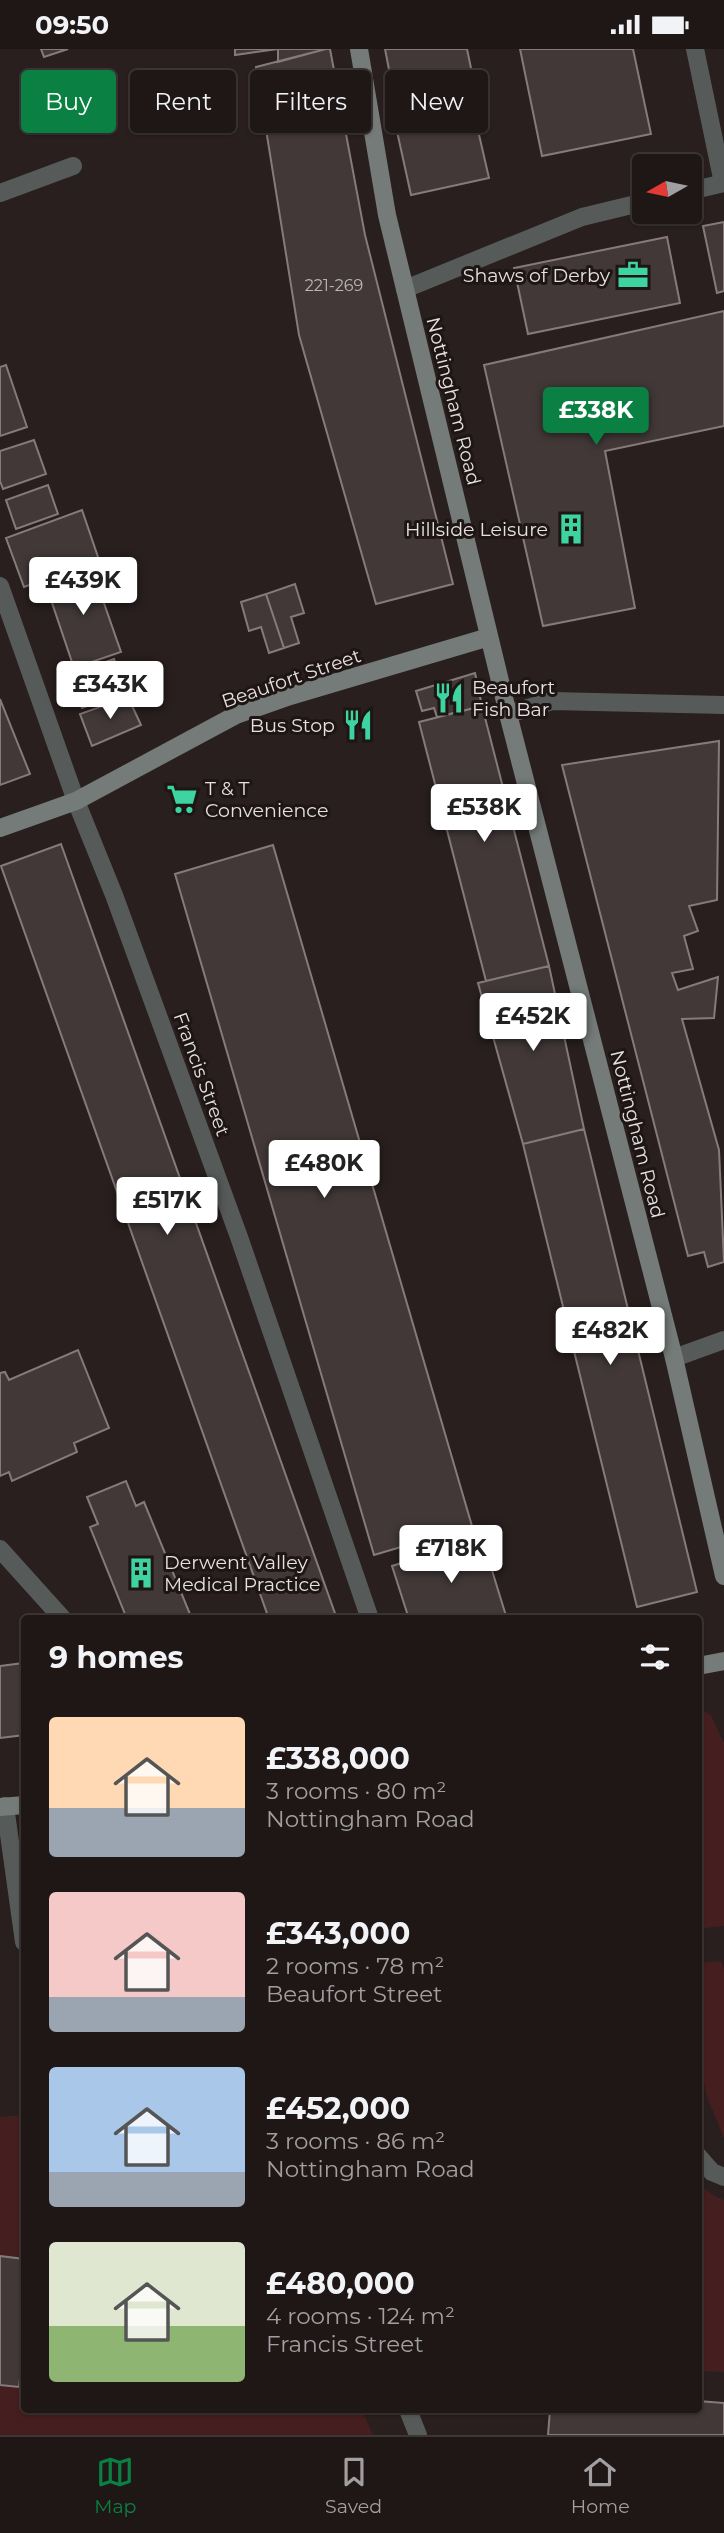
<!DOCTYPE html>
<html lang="en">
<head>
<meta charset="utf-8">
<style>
	:root { --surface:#1e1716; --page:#26201f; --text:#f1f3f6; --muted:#a19fa1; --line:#3c3635; --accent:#0b8043 }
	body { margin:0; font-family:Montserrat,sans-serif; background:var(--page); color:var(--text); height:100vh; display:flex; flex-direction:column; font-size:26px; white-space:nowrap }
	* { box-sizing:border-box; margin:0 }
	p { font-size:23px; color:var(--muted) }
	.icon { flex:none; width:38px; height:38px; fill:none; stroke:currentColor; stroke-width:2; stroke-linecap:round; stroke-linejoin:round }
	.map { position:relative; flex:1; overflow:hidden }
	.panel { position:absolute; left:21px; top:1566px; width:681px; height:798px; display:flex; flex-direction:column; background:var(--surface); border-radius:7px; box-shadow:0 2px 5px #0004,0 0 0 2px var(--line) }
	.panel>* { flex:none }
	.hud { position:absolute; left:21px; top:21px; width:682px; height:63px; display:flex; gap:14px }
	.needle { width:46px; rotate:261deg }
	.fabs { position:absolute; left:632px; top:105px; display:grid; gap:14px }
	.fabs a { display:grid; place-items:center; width:70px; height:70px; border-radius:7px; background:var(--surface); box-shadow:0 2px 5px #0004,0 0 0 2px var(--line); font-size:35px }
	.price { position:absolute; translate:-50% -60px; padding:0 16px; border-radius:7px; background:#fff; color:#222; font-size:23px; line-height:46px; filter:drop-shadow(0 2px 4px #0008) }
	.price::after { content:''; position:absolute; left:50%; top:42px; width:21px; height:16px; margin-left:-10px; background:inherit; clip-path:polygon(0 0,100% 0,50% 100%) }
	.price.on { background:var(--accent); color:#fff }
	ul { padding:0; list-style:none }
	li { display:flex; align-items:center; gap:21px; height:175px; padding:0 28px }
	li span { display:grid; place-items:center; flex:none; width:196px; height:140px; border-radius:7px; color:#555 }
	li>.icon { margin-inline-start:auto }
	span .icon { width:84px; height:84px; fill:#fffc; stroke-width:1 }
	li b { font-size:30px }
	h2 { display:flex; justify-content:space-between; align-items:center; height:84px; padding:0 28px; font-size:30px }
	.pill { padding:0 24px; border-radius:7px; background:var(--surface); box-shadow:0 2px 5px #0004,0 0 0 2px var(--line); font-size:24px; line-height:63px }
	.pill.on { background:var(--accent); color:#fff }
	.status { display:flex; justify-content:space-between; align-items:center; height:49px; padding:0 35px; background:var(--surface); direction:ltr }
	.status svg { height:19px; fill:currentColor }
	.tabs { display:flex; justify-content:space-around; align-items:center; height:98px; border-top:2px solid var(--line); background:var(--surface); font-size:19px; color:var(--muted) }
	.tabs a { display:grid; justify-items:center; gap:4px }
	.tabs .on { color:var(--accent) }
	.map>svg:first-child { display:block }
</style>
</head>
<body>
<div class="status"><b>09:50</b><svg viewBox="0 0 49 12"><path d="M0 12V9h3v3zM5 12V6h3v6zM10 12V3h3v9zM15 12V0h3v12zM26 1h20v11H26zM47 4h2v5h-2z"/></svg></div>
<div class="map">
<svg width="724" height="2386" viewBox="0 0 724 2386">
	<rect width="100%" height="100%" fill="#281f1e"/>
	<path fill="#451e1f" d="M 698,1660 L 711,1666 L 724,1694 L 724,1877 L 698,1880 Z
		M 721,1912 L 724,1920 L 724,2089 L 707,2048 L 698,2005 L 698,1914 Z
		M 24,2066 L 24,2361 L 362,2361 L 373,2386 L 0,2386 L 0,2068 Z
		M 698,2136 L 717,2148 L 724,2151 L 724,2323 L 698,2322 Z"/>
	<path fill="#423838" stroke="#867b7a" stroke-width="2" d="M 41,0 L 68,0 L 44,8 Z
		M 235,0 L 326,0 L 278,13 L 278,0 L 235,6 Z
		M 326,0 L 330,0 L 365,186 L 453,535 L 376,555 L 299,286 L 256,18 Z
		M 385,0 L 467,0 L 472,24 L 393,41 Z
		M 520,0 L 633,0 L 651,85 L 542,107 Z
		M 468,38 L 489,129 L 411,146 L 391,55 Z
		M 724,173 L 724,242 L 717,244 L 703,177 Z
		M 667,188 L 680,254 L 528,285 L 514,219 Z
		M 724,262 L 724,377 L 605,402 L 635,559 L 543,577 L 484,316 Z
		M 6,316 L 27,378 L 0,387 L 0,318 Z
		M 34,391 L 46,425 L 3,440 L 0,432 L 0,402 Z
		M 48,436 L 58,465 L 16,480 L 6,451 Z
		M 82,461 L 99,511 L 24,538 L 6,489 Z
		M 91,517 L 121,603 L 74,619 L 45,533 Z
		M 295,535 L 304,564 L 291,568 L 299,594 L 284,599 L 266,545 Z
		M 266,545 L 284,599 L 269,604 L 261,578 L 249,582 L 241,553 Z
		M 114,610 L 126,643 L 82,659 L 69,626 Z
		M 475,624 L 482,657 L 437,668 L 434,659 L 422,662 L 416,642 Z
		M 128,648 L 141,676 L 92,697 L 80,665 Z
		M 0,650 L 30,725 L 0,736 Z
		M 482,657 L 549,917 L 486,932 L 419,673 Z
		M 719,692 L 717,851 L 689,857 L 698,882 L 684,887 L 693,920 L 672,924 L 678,941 L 718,928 L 714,969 L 682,970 L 719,1101 L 724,1213 L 708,1218 L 704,1203 L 688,1207 L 562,716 Z
		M 61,795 L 337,1570 L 269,1570 L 1,817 Z
		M 273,796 L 472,1477 L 374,1506 L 175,825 Z
		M 549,917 L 584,1080 L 523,1095 L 478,934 Z
		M 584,1080 L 697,1543 L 637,1558 L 523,1095 Z
		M 78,1301 L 109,1379 L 74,1394 L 77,1403 L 12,1432 L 9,1423 L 0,1427 L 0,1324 L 5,1323 L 9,1331 Z
		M 126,1432 L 136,1457 L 144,1453 L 192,1570 L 127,1570 L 90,1478 L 98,1475 L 87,1448 Z
		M 482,1489 L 507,1570 L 409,1570 L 392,1517 Z
		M 24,1614 L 24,1686 L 0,1689 L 0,1617 Z
		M 0,2207 L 24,2210 L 24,2295 L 19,2338 L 0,2336 Z
		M 698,2352 L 724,2354 L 724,2386 L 548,2386 L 550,2361 L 698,2361 Z"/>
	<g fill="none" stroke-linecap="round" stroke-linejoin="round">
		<path stroke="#565b59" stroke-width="18" d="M 0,144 L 73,117
			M 674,1309 L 724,1291
			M 0,1500 L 63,1570"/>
		<path stroke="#565b59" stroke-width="18" d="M 695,0 L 723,134
			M 690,142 L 724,134
			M 405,240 L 582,168 L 644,153
			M 0,537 L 76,752 L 114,846 L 239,1188 L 370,1570
			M 508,665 L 552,652 L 724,656
			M 5,1757 L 24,1893
			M 698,2107 L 712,2123 L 724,2128
			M 408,2361 L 418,2386"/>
		<path stroke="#747b78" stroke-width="18" d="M 359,0 L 387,166 L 405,240 L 508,665 L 674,1309 L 724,1527
			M 0,779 L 76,752 L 236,666 L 290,647 L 489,588
			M 698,1617 L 724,1612
			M 0,1758 L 24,1756"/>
	</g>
	<defs>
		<g id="office-bare" transform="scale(2.415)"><path d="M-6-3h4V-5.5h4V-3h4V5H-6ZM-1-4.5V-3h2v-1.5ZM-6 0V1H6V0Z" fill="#3ed4a2" stroke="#1e1515" stroke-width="2.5" paint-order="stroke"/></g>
		<g id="building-bare" transform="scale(2.415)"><path d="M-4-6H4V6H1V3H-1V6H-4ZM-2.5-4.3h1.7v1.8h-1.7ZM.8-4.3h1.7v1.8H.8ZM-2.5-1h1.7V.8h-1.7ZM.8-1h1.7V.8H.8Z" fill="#3ed4a2" stroke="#1e1515" stroke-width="2.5" paint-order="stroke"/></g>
		<g id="restaurant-bare" transform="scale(2.415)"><path d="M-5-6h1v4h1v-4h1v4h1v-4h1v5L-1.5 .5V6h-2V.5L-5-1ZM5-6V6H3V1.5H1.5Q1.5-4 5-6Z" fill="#3ed4a2" stroke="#1e1515" stroke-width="2.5" paint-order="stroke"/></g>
		<g id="supermarket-bare" transform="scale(2.415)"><path d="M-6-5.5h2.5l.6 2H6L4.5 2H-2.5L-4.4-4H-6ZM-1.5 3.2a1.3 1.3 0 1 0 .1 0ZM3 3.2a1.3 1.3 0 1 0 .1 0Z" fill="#3ed4a2" stroke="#1e1515" stroke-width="2.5" paint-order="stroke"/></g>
	</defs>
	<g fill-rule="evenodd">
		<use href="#office-bare" x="633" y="226"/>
		<use href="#building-bare" x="571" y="480"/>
		<use href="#restaurant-bare" x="449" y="649"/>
		<use href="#restaurant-bare" x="358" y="676"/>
		<use href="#supermarket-bare" x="182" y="750"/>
		<use href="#building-bare" x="141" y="1524"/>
	</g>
	<g text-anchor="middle" stroke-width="6" stroke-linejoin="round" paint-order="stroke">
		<g font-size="16" fill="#bdb6b6">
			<text x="334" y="242">221-269</text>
		</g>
		<g font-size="19" fill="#e6e0e0" stroke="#1e1515" text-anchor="end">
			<text x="610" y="233">Shaws of Derby</text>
			<text x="548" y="487">Hillside Leisure</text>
			<text x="472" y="645" text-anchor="start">Beaufort<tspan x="472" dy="22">Fish Bar</tspan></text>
			<text x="335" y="683">Bus Stop</text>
			<text x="205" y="746" text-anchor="start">T &amp; T<tspan x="205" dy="22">Convenience</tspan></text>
			<text x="164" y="1520" text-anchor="start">Derwent Valley<tspan x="164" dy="22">Medical Practice</tspan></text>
		</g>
		<g font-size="19" fill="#e6e0e0" stroke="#1e1515">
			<text transform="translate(454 352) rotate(76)" y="7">Nottingham Road</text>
			<text transform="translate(291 629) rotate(-19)" y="7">Beaufort Street</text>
			<text transform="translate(202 1025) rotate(70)" y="7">Francis Street</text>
			<text transform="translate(638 1085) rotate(76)" y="7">Nottingham Road</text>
		</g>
	</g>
</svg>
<div class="fabs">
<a><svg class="needle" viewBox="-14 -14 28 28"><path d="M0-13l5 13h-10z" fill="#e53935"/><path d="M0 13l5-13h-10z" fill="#a19fa1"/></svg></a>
</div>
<b class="price on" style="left:596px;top:398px">£338K</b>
<b class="price" style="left:83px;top:568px">£439K</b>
<b class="price" style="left:110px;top:672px">£343K</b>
<b class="price" style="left:484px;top:795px">£538K</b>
<b class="price" style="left:533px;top:1004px">£452K</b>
<b class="price" style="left:324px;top:1151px">£480K</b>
<b class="price" style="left:167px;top:1188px">£517K</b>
<b class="price" style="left:610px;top:1318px">£482K</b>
<b class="price" style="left:451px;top:1536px">£718K</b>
<div class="hud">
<a class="pill on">Buy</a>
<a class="pill">Rent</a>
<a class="pill">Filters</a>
<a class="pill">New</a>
</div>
<section class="panel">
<h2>9 homes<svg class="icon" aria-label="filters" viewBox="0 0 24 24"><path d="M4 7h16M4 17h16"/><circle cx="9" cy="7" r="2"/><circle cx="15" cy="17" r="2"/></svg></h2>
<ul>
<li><span style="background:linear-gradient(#ffd9b3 65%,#9aa5b1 0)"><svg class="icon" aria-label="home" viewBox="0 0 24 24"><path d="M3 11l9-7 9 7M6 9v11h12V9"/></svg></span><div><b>£338,000</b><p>3 rooms · 80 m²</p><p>Nottingham Road</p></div></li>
<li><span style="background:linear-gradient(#f6c9c9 75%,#9aa5b1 0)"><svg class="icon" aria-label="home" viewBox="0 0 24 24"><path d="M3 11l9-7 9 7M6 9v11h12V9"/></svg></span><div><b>£343,000</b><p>2 rooms · 78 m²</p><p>Beaufort Street</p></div></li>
<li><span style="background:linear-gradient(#a9c7e8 75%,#9aa5b1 0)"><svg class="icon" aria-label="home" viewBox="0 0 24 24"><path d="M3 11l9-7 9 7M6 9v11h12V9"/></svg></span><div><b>£452,000</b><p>3 rooms · 86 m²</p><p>Nottingham Road</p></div></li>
<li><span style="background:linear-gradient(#dfe7d0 60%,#8fb573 0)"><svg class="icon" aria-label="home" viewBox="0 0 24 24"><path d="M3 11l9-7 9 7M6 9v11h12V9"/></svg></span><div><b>£480,000</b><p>4 rooms · 124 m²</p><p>Francis Street</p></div></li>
</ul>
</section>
</div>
<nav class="tabs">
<a class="on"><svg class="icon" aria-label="map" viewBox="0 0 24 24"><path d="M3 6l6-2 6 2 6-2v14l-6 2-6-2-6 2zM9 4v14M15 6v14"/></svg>Map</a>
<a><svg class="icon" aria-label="saved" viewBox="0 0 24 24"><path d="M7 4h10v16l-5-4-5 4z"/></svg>Saved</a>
<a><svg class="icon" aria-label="home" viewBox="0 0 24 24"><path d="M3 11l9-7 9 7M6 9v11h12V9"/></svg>Home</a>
</nav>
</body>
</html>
